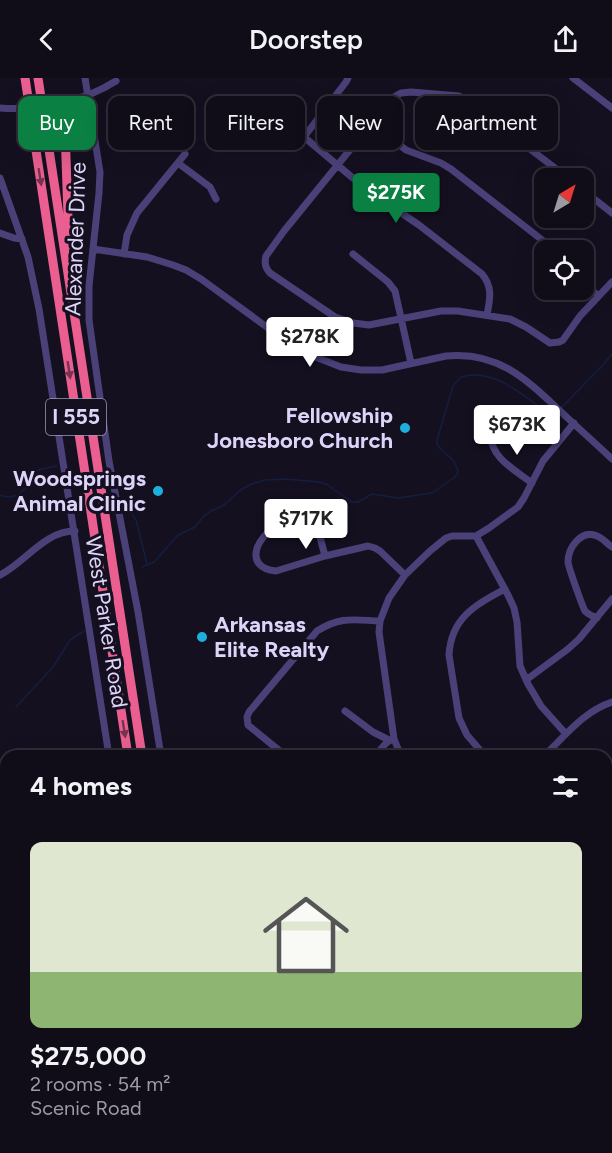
<!DOCTYPE html>
<html lang="en">
<head>
<meta charset="utf-8">
<style>
	:root { --surface:#100c18; --page:#191521; --text:#f1f3f6; --muted:#9c9ba2; --line:#302c37; --accent:#0b8043 }
	body { margin:0; font-family:Figtree,sans-serif; background:var(--page); color:var(--text); height:100vh; display:flex; flex-direction:column; font-size:22px; white-space:nowrap }
	* { box-sizing:border-box; margin:0 }
	p { font-size:20px; color:var(--muted) }
	.icon { flex:none; width:33px; height:33px; fill:none; stroke:currentColor; stroke-width:2; stroke-linecap:round; stroke-linejoin:round }
	.map { position:relative; flex:1; overflow:hidden }
	.details { position:absolute; left:0px; top:672px; width:612px; height:404px; display:flex; flex-direction:column; background:var(--surface); border-radius:18px 18px 0 0; box-shadow:0 6px 24px #0002,0 0 0 2px var(--line) }
	.details>* { flex:none }
	.hud { position:absolute; left:18px; top:18px; width:576px; height:54px; display:flex; gap:12px }
	.needle { width:39px; rotate:38deg }
	.tools { position:absolute; left:534px; top:90px; display:grid; gap:12px }
	.tools a { display:grid; place-items:center; width:60px; height:60px; border-radius:12px; background:var(--surface); box-shadow:0 6px 24px #0002,0 0 0 2px var(--line); font-size:30px }
	.price { position:absolute; translate:-50% -51px; padding:0 14px; border-radius:6px; background:#fff; color:#222; font-size:20px; line-height:39px; filter:drop-shadow(0 2px 3px #0008) }
	.price::after { content:''; position:absolute; left:50%; top:36px; width:18px; height:14px; margin-left:-9px; background:inherit; clip-path:polygon(0 0,100% 0,50% 100%) }
	.price.selected { background:var(--accent); color:#fff }
	ul { padding:0; list-style:none }
	li { display:grid; align-content:center; gap:12px; height:318px; padding:0 30px }
	li span { display:grid; place-items:center; height:186px; border-radius:12px; color:#555 }
	li>.icon { margin-inline-start:auto }
	span .icon { width:108px; height:108px; fill:#fffc; stroke-width:1 }
	li b { font-size:26px }
	h2 { display:flex; justify-content:space-between; align-items:center; height:72px; padding:0 30px; font-size:26px }
	.chip { padding:0 21px; border-radius:12px; background:var(--surface); box-shadow:0 6px 24px #0002,0 0 0 2px var(--line); font-size:21px; line-height:54px }
	.chip.selected { background:var(--accent); color:#fff }
	header { display:flex; justify-content:space-between; align-items:center; height:78px; padding:0 30px; background:var(--surface); font-size:27px; font-weight:600 }
	.map>svg:first-child { display:block }
</style>
</head>
<body>
<header><svg class="icon" aria-label="back" viewBox="0 0 24 24"><path d="M15 5l-7 7 7 7"/></svg>Doorstep<svg class="icon" aria-label="share" viewBox="0 0 24 24"><path d="M12 15V3M7 8l5-5 5 5M5 13v7h14v-7"/></svg></header>
<div class="map">
<svg width="612" height="1075" viewBox="0 0 612 1075">
	<rect width="100%" height="100%" fill="#151020"/>
	<g fill="none" stroke-linecap="round" stroke-linejoin="round">
		<path stroke="#141e40" stroke-width="1.5" d="M 561,330 L 603,287 L 612,276
			M 0,417 C 20,425 27,407 37,393 L 41,391 L 57,388
			M 125,426 L 136,442 L 147,486
			M 142,489 L 154,484 L 178,457 L 195,449 L 204,438 L 211,433 L 224,427 L 242,411 L 252,406 L 265,402 L 286,401 L 319,404 L 326,406 L 352,424 L 358,424 L 372,416 L 398,420 L 432,415 L 455,399 L 458,394 L 457,390 L 453,382 L 441,371 L 437,366 L 437,362 L 453,308 L 461,299 C 495,289 525,319 550,337 L 554,337 L 558,334
			M 16,629 L 53,589 L 70,562 L 84,553"/>
		<path stroke="#4b4179" stroke-width="7" d="M 85,0 L 100,94 L 99,115 L 89,208 L 89,242 L 109,383 L 138,534 L 161,678
			M 348,0 L 346,4 L 304,59 L 366,111 L 419,147 L 482,196 C 493,209 490,221 487,237
			M 573,0 L 612,30
			M 371,44 L 406,72 L 441,85 L 451,91 L 555,172
			M 178,85 L 210,109 L 216,121
			M 0,100 L 28,179 L 39,231 L 109,678
			M 568,100 L 466,22 L 459,18 L 411,14 L 401,15 L 392,20 L 284,153 L 266,178 C 264,185 265,190 270,195 L 335,239 L 353,245 L 369,247 L 441,233 L 458,233 L 510,241 L 526,249 L 550,265 L 559,264 L 563,262 L 580,238 L 612,204
			M 584,113 L 612,135
			M 0,155 L 14,160 L 22,161
			M 93,171 L 147,179 L 173,187 L 186,192 L 201,201 L 279,258 L 313,278 L 341,289 L 361,292 L 382,292 L 446,278 C 496,273 524,299 558,331 C 576,348 594,364 612,381
			M 124,176 L 127,157 L 137,135 L 185,76
			M 353,176 L 388,204 L 395,213 L 411,285
			M 584,204 L 598,218
			M 491,355 C 489,379 515,392 532,405
			M 476,458 L 508,517 L 514,530 L 517,544 L 520,588 L 528,606 L 541,628 L 566,656
			M 325,478 L 320,459 L 312,450 C 303,447 288,445 279,448 C 257,456 242,490 276,493 L 325,478 L 368,468 L 375,470 L 380,473 L 405,497
			M 0,497 C 26,484 44,453 75,453
			M 597,540 C 592,538 588,536 585,533 C 583,530 568,488 568,484 C 568,470 581,451 597,458 C 603,460 607,466 612,469
			M 526,602 L 568,571 L 579,561 L 612,521
			M 345,633 L 373,654 L 389,662
			M 286,678 L 248,647 L 247,639 L 249,634 L 317,553 C 341,538 354,542 380,543
			M 376,678 C 380,672 385,664 391,662
			M 401,678 L 394,661 L 379,554 L 380,543 L 389,520 L 405,497 L 430,473 L 446,460 L 452,458 L 476,458 L 489,450 L 518,429 L 524,420 L 543,383 L 574,345
			M 485,678 L 467,657 L 459,640 L 449,577 C 451,540 475,527 505,511
			M 544,678 C 565,658 584,633 612,624
			M 606,725 L 612,730
			M 606,786 L 612,789
			M 606,850 L 612,847
			M 606,858 L 612,863
			M 0,892 L 6,902
			M 606,956 L 612,960
			M 0,1016 L 6,1022
			M 606,1052 L 612,1051
			M 248,1070 L 254,1075
			M 461,1070 L 468,1075
			M 585,1070 L 586,1075
			M 7,1075 L 12,1070
			M 158,1075 L 158,1070"/>
		<path stroke="#ea5f8f" stroke-width="9" d="M 25,0 L 128,678
			M 38,0 L 142,678
			M 69,167 L 65,51 C 70,39 81,40 92,40
			M 202,1070 L 204,1075
			M 217,1070 L 219,1075
			M 176,1075 L 177,1070"/>
		<path stroke="#4b4179" stroke-width="7" d="M 0,30 C 39,33 83,24 116,3"/>
	</g>
	<defs><path id="oneway-solid" d="M-6-.8H1V-3.2L6.5 0L1 3.2V.8H-6Z" transform="scale(1.5)"/></defs>
	<g fill="#753452">
		<use href="#oneway-solid" transform="translate(40 99) rotate(81)"/>
		<use href="#oneway-solid" transform="translate(69 292) rotate(81)"/>
		<use href="#oneway-solid" transform="translate(124 651) rotate(81)"/>
	</g>
	<g fill="#1db0dd" stroke="#151020" stroke-width="2">
		<circle cx="405" cy="350" r="6"/>
		<circle cx="158" cy="413" r="6"/>
		<circle cx="202" cy="559" r="6"/>
	</g>
	<g text-anchor="middle" stroke-width="6" stroke-linejoin="round" paint-order="stroke">
		<rect fill="#151020" stroke="#a299b8" stroke-width="1.5" x="46" y="321" width="60" height="36" rx="4.5"/>
		<g font-size="21" font-weight="bold" fill="#ded4f9">
			<text x="76" y="346">I 555</text>
		</g>
		<g font-size="22" fill="#ded4f9" stroke="#151020">
			<text transform="translate(75 161) rotate(-88)" y="8">Alexander Drive</text>
			<text transform="translate(107 544) rotate(81)" y="8">West Parker Road</text>
		</g>
		<g font-size="22" font-weight="bold" fill="#ded4f9" stroke="#151020" text-anchor="end">
			<text x="393" y="345">Fellowship<tspan x="393" dy="25">Jonesboro Church</tspan></text>
			<text x="146" y="408">Woodsprings<tspan x="146" dy="25">Animal Clinic</tspan></text>
			<text x="214" y="554" text-anchor="start">Arkansas<tspan x="214" dy="25">Elite Realty</tspan></text>
		</g>
	</g>
</svg>
<div class="tools">
<a><svg class="needle" viewBox="-14 -14 28 28"><path d="M0-13l5 13h-10z" fill="#e53935"/><path d="M0 13l5-13h-10z" fill="#9c9ba2"/></svg></a>
<a><svg class="icon" aria-label="locate" viewBox="0 0 24 24"><circle cx="12" cy="12" r="6"/><path d="M12 2v4M12 18v4M2 12h4M18 12h4"/></svg></a>
</div>
<b class="price selected" style="left:396px;top:146px">$275K</b>
<b class="price" style="left:310px;top:290px">$278K</b>
<b class="price" style="left:517px;top:378px">$673K</b>
<b class="price" style="left:306px;top:472px">$717K</b>
<div class="hud">
<a class="chip selected">Buy</a>
<a class="chip">Rent</a>
<a class="chip">Filters</a>
<a class="chip">New</a>
<a class="chip">Apartment</a>
</div>
<section class="details">
<h2>4 homes<svg class="icon" aria-label="filters" viewBox="0 0 24 24"><path d="M4 7h16M4 17h16"/><circle cx="9" cy="7" r="2"/><circle cx="15" cy="17" r="2"/></svg></h2>
<ul>
<li><span style="background:linear-gradient(#dfe7d0 70%,#8fb573 0)"><svg class="icon" aria-label="home" viewBox="0 0 24 24"><path d="M3 11l9-7 9 7M6 9v11h12V9"/></svg></span><div><b>$275,000</b><p>2 rooms · 54 m²</p><p>Scenic Road</p></div></li>
</ul>
</section>
</div>
</body>
</html>
